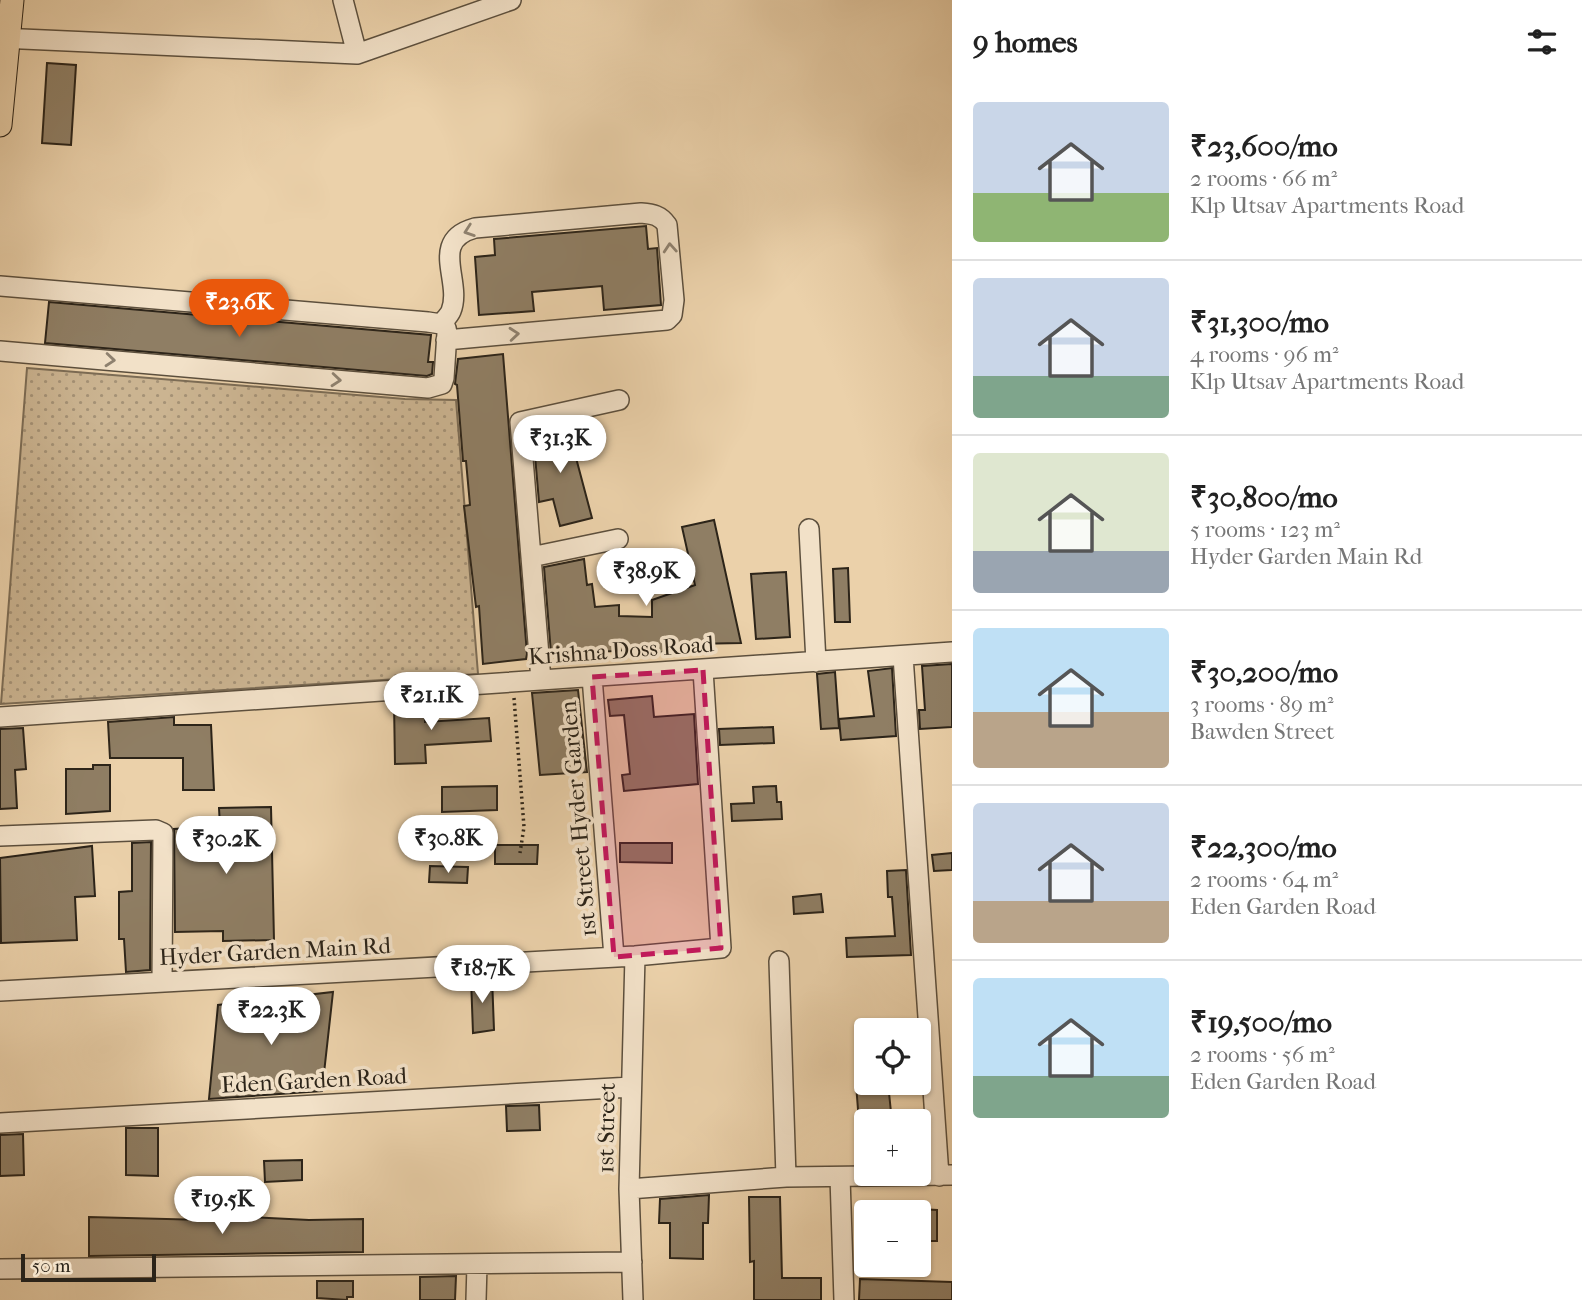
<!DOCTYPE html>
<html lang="en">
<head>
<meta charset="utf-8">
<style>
	:root { --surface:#fff; --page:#f2f2f2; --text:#222; --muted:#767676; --line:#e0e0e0; --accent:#ea580c }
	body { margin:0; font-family:"IM FELL French Canon",serif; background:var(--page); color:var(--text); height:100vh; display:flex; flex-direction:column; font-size:26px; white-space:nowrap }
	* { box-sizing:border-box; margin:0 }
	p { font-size:23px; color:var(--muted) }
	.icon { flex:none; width:38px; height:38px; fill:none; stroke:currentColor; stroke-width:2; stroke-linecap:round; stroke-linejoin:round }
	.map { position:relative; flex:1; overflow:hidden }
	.panel { display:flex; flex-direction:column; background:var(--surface); width:630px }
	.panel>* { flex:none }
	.tools { position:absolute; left:854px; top:1018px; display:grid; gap:14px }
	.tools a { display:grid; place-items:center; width:77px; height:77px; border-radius:7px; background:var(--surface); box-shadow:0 2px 5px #0004; font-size:35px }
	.scale { position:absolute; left:21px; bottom:18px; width:135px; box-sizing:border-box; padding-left:7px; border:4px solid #2c2419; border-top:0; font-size:19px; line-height:24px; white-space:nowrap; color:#2c2419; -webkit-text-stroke:5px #f2e1c8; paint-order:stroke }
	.price { position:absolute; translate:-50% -60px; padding:0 16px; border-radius:24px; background:#fff; color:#222; font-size:23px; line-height:46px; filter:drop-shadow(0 2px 4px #0008) }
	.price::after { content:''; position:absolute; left:50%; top:42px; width:21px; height:16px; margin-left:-10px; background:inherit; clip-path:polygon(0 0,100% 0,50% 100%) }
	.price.current { background:var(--accent); color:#fff }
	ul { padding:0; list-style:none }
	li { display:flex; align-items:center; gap:21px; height:175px; padding:0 21px }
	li+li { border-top:2px solid var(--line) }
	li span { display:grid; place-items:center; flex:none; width:196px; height:140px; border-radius:7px; color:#555 }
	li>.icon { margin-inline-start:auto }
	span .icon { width:84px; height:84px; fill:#fffc; stroke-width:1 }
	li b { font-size:30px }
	h2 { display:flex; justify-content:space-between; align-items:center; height:84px; padding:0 21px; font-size:30px }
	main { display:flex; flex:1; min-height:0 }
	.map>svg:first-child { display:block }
</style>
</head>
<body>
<main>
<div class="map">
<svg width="952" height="1300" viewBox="0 0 952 1300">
	<defs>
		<pattern id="green-dots" width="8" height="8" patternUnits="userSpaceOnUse" patternTransform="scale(1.75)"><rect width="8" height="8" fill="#cbb491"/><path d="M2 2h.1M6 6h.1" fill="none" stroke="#a59276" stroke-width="1.8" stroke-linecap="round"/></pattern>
	</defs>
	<rect width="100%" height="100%" fill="#ebd1aa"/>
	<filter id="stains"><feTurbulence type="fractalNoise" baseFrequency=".00286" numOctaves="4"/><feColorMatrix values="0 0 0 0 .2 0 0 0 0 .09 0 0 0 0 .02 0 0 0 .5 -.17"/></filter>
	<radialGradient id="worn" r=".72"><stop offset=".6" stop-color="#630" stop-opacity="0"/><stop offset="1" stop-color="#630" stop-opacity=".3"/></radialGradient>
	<path fill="url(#green-dots)" stroke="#7c6c55" stroke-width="2" d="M 27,368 L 405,399 L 456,400 L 478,674 L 1,704 Z"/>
	<path fill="#8f7e64" stroke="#2c2419" stroke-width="2" d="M 47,63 L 76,65 L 71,145 L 42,143 Z
		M 646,226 L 648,249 L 657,248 L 661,305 L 604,310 L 602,286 L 532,292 L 534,311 L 479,315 L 475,257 L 495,255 L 494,239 Z
		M 49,302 L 431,335 L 428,362 L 433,362 L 432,374 L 427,376 L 45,343 Z
		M 503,354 L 527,654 L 526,659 L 483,664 L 479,606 L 476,607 L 464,506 L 470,505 L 466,461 L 463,461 L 457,385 L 455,384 L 458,359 Z
		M 567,424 L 592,518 L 560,526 L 553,499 L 539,502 L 533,432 Z
		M 714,520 L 741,643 L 690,644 L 690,653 L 630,652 L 630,650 L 599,652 L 599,649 L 551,653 L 544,567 L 584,559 L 587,585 L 592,584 L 595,607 L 619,605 L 619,616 L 652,617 L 652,600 L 695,585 L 682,527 Z
		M 848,568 L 850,622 L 835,622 L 833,569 Z
		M 786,572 L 790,637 L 756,639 L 751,574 Z
		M 952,664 L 952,727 L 920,729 L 919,710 L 925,710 L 922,666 Z
		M 892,668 L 896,736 L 841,740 L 839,719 L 874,716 L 868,671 Z
		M 835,672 L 839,728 L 821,729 L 817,674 Z
		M 578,690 L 587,772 L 540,775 L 532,693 Z
		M 652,696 L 654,717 L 694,714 L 698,784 L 624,791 L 622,775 L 630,774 L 624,715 L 610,716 L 608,700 Z
		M 424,700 L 425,722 L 489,718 L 491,741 L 425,745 L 426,763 L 395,764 L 394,702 Z
		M 174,717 L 174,725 L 211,725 L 214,790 L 183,790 L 183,758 L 110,758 L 108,722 Z
		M 773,727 L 774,743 L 720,745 L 719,729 Z
		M 23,728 L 26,769 L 15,770 L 17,808 L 0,809 L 0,729 Z
		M 93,765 L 110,765 L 110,811 L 66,814 L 66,769 L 93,769 Z
		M 497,786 L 497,810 L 442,812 L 442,787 Z
		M 776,786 L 777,802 L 781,802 L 782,819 L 732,821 L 731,804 L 754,803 L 753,787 Z
		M 271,807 L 274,940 L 223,941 L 223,931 L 175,932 L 174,829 L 220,826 L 219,808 Z
		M 151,842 L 150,970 L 126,972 L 124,939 L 119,939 L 119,892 L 132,891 L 132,843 Z
		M 620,843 L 672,843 L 672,863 L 620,862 Z
		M 495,845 L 538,845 L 537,864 L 495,864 Z
		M 92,846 L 95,896 L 75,897 L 77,940 L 1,943 L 0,858 Z
		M 952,853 L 952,870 L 934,871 L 932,855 Z
		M 430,866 L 468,867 L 467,883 L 429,882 Z
		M 906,870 L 911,955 L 847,957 L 846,938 L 895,936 L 892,897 L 888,897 L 887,871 Z
		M 821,894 L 823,912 L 794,914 L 793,897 Z
		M 492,977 L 494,1030 L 473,1033 L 471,978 Z
		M 333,992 L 322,1091 L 209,1099 L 218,1005 Z
		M 888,1083 L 892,1122 L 859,1122 L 856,1084 Z
		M 539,1105 L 540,1130 L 507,1131 L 506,1106 Z
		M 126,1128 L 158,1128 L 158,1176 L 126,1175 Z
		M 23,1134 L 24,1175 L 0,1176 L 0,1135 Z
		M 302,1160 L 302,1180 L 265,1182 L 264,1161 Z
		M 709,1195 L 708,1223 L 703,1223 L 703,1259 L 670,1258 L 670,1223 L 659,1223 L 660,1199 Z
		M 749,1197 L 780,1197 L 782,1278 L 821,1278 L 821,1300 L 754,1300 L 754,1261 L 750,1262 Z
		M 919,1209 L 937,1210 L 937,1241 L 919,1241 Z
		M 205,1215 L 309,1220 L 363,1219 L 363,1252 L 89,1256 L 89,1217 L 205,1220 Z
		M 456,1276 L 455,1300 L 420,1300 L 420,1277 Z
		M 860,1279 L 952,1282 L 952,1300 L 859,1300 Z
		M 317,1281 L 353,1281 L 353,1297 L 347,1297 L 347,1300 L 317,1298 Z"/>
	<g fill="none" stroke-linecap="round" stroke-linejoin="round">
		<g stroke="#5c4f3d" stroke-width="22">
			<path id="minor" d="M 343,0 L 357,54
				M 0,38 L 357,54 L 511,0
				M 0,286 L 428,322 L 441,324 L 446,328 L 447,333 L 444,378 L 442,384 L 428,388 L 0,351
				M 441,324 C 444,320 449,316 451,311 C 463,281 428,241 475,228 L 641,213 C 653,214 660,215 667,225 L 674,300 L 672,315 L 667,320 L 446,340
				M 809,529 L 816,662
				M 531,557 L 618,539
				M 903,656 L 939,1176
				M 592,677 L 614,957
				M 541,680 L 520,422 L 619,400
				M 0,717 L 952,652
				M 0,836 L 156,830 L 163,833 L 162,982
				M 779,961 L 786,1177
				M 0,991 L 635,956 L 721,948 L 703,670
				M 0,1123 L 631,1087
				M 840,1177 L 844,1300
				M 629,1189 L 786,1177 L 952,1175
				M 0,1269 L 632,1262
				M 476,1300 L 477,1265
				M 633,1300 L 629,1189 L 635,956"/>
		</g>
		<g stroke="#2c2419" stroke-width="25">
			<path id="major" d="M 0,125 L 12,0"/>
		</g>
		<path stroke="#2c2419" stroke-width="3.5" stroke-dasharray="2 3.5" stroke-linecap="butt" d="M 514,698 L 524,827 L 520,853"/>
		<use href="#minor" stroke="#f2e1c8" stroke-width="19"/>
		<use href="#major" stroke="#ebd1aa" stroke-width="23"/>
	</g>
	<defs><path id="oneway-chevron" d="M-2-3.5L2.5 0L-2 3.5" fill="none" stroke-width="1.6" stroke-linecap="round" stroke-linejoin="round" transform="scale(1.75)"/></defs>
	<g stroke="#8f8270">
		<use href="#oneway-chevron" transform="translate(469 231) rotate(161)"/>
		<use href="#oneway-chevron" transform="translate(670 248) rotate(-94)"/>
		<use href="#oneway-chevron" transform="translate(514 334) rotate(-5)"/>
		<use href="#oneway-chevron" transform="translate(110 360) rotate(5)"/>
		<use href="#oneway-chevron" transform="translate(336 380) rotate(5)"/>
	</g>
	<path fill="#c2185b" fill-opacity="0.2" stroke="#c2185b" stroke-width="5" stroke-dasharray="14 9" stroke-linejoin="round" d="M 703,670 L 721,948 L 614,957 L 592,677 Z"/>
	<g text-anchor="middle" stroke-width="7" stroke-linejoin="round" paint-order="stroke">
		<g font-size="23" fill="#2c2419" stroke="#f2e1c8">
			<text transform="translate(621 650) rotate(-4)" y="8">Krishna Doss Road</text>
			<text transform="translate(578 819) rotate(-95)" y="8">1st Street Hyder Garden</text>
			<text transform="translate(275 951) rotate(-3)" y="8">Hyder Garden Main Rd</text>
			<text transform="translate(314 1080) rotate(-3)" y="8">Eden Garden Road</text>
			<text transform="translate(606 1128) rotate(-89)" y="8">1st Street</text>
		</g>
	</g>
	<rect width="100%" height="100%" filter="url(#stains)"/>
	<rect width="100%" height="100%" fill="url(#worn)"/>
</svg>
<div class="tools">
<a><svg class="icon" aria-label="locate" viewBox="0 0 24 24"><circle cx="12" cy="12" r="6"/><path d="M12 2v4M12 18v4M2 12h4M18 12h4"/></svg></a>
<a>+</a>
<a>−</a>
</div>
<div class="scale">50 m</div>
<b class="price current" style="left:239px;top:339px">₹23.6K</b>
<b class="price" style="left:560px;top:475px">₹31.3K</b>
<b class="price" style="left:646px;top:608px">₹38.9K</b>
<b class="price" style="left:431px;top:732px">₹21.1K</b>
<b class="price" style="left:448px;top:875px">₹30.8K</b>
<b class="price" style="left:226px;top:876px">₹30.2K</b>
<b class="price" style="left:482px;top:1005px">₹18.7K</b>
<b class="price" style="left:271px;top:1047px">₹22.3K</b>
<b class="price" style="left:222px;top:1236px">₹19.5K</b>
</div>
<section class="panel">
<h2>9 homes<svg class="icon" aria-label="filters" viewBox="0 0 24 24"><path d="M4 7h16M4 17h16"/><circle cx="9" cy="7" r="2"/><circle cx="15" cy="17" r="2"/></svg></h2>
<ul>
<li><span style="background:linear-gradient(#c9d6e8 65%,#8fb573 0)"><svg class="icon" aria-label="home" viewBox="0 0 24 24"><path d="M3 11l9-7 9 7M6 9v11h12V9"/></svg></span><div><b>₹23,600/mo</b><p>2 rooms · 66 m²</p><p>Klp Utsav Apartments Road</p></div></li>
<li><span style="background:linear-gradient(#c9d6e8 70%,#7fa58c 0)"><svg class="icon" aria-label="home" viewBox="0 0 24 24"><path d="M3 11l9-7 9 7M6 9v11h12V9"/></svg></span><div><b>₹31,300/mo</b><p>4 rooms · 96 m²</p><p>Klp Utsav Apartments Road</p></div></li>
<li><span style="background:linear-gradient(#dfe7d0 70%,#9aa5b1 0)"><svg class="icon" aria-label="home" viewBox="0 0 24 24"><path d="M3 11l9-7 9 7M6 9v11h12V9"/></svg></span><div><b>₹30,800/mo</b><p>5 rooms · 123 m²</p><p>Hyder Garden Main Rd</p></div></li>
<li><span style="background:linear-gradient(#bfe0f5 60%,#b9a48a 0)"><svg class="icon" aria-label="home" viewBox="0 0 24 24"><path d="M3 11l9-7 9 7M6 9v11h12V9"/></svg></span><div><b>₹30,200/mo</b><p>3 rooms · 89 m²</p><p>Bawden Street</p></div></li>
<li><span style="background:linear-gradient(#c9d6e8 70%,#b9a48a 0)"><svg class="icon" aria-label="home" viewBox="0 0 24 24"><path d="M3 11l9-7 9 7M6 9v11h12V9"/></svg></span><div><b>₹22,300/mo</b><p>2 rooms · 64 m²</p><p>Eden Garden Road</p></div></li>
<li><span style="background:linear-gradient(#bfe0f5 70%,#7fa58c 0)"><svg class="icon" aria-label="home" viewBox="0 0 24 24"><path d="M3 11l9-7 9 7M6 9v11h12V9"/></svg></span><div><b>₹19,500/mo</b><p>2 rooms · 56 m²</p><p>Eden Garden Road</p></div></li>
</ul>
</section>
</main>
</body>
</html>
